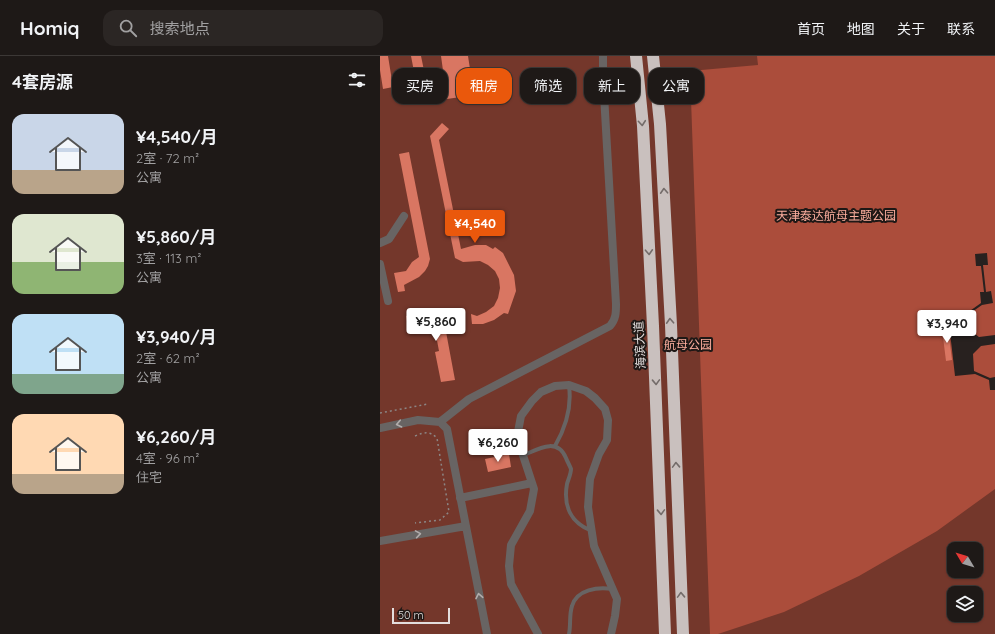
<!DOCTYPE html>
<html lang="zh">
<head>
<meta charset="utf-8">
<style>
	:root { --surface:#1e1917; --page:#2b2624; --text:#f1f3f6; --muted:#a1a0a1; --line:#3c3836; --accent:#ea580c }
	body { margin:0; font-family:Quicksand,"Noto Sans SC",sans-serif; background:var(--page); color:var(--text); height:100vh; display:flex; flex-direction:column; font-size:15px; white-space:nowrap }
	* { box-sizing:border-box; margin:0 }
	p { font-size:13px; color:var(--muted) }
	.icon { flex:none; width:22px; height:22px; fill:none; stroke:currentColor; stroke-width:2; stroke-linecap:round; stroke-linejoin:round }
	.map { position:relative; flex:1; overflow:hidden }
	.panel { display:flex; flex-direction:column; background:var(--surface); width:380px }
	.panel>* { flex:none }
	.top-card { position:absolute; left:12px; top:12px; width:380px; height:36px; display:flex; gap:8px }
	.needle { width:26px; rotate:308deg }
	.tools { position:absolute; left:567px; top:486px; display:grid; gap:8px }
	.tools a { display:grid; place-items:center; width:36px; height:36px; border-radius:8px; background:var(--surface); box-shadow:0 1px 3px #0004,0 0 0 1px var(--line); font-size:20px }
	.scale { position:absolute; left:12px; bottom:10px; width:58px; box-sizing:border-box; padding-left:4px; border:2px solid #e3dedd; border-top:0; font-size:11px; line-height:14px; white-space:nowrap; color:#e3dedd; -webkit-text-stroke:3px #1e1816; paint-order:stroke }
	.price { position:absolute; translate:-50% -34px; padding:0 9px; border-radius:4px; background:#fff; color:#222; font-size:13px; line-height:26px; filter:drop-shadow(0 1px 2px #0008) }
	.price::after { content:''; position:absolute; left:50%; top:24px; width:12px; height:9px; margin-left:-6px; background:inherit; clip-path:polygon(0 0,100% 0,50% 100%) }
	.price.selected { background:var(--accent); color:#fff }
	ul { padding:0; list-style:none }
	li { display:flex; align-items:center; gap:12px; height:100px; padding:0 12px }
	li span { display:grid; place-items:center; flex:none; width:112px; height:80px; border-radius:12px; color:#555 }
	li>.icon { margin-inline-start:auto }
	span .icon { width:48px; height:48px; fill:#fffc; stroke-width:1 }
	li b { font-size:17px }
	h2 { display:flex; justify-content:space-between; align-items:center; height:48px; padding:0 12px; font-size:17px }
	.tag { padding:0 14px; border-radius:12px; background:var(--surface); box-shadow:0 1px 3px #0004,0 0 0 1px var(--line); font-size:14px; line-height:36px }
	.tag.selected { background:var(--accent); color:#fff }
	header { display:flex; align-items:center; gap:24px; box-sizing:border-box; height:56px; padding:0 20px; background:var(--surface); border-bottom:1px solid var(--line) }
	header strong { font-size:19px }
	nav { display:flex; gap:22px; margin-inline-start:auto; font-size:14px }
	.search { width:280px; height:36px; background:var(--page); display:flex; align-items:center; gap:10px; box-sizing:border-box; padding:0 14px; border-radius:12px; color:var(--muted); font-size:15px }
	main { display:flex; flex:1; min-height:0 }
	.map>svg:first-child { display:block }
</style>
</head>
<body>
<header>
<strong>Homiq</strong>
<div class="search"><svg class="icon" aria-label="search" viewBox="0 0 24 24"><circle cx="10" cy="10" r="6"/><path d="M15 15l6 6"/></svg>搜索地点</div>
<nav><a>首页</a><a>地图</a><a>关于</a><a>联系</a></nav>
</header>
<main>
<section class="panel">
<h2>4套房源<svg class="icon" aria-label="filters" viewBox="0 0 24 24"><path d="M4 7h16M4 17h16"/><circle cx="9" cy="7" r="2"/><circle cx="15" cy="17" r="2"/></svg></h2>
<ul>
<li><span style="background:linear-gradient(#c9d6e8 70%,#b9a48a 0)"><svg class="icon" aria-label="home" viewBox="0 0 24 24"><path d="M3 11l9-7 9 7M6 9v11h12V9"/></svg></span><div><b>¥4,540/月</b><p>2室 · 72 m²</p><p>公寓</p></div></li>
<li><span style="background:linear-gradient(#dfe7d0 60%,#8fb573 0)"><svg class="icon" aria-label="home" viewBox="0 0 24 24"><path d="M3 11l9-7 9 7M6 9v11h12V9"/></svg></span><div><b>¥5,860/月</b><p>3室 · 113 m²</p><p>公寓</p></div></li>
<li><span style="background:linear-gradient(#bfe0f5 75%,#7fa58c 0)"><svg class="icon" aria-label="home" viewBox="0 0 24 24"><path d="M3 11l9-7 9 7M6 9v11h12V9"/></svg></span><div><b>¥3,940/月</b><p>2室 · 62 m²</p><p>公寓</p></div></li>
<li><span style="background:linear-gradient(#ffd9b3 75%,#b9a48a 0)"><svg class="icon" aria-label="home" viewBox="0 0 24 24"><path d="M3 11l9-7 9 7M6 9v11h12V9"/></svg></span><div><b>¥6,260/月</b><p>4室 · 96 m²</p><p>住宅</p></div></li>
</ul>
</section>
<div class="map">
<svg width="615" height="578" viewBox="0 0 615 578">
	<rect width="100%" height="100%" fill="#28211f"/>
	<path fill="#74372b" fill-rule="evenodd" d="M 0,0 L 615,0 L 615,578 L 0,578 ZM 574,493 L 596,493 L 596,515 L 574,515 ZM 574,537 L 596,537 L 596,559 L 574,559 Z"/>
	<path fill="#ab4d3b" d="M 377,0 L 615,0 L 615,433 L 557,475 L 479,520 L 404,556 L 338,578 L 330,578 L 310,15 L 378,9 Z"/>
	<path fill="#28211f" d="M 607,197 L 608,209 L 603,209 L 606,236 L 611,235 L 613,247 L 602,249 L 589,258 L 591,275 L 599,281 L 615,279 L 615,288 L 601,290 L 593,298 L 594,315 L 610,322 L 615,321 L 615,334 L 610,334 L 609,324 L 595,318 L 575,320 L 568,259 L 587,257 L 601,247 L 600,236 L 604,236 L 601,210 L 596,210 L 595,198 Z"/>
	<path fill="#d97662" d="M 0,0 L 8,0 L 13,31 L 3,33 L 0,14 Z
		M 31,0 L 41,0 L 46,24 L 36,26 Z
		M 61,0 L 88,0 L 94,39 L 67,43 Z
		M 62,67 L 69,73 L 59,84 L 81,193 L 95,189 L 106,189 L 113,193 L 115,191 L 123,197 L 134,219 L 136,235 L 128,258 L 124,257 L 114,264 L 103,268 L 92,268 L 91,258 L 97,260 L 106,256 L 114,250 L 118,242 L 120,232 L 119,223 L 115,215 L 108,209 L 100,205 L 83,206 L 75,202 L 50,80 Z
		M 29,96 L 50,203 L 48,210 L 45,215 L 39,221 L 24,229 L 25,235 L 18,236 L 14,217 L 26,215 L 32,206 L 39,201 L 19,98 Z
		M 41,256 L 54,258 L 64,265 L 75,324 L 61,326 L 55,296 L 59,295 L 55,274 L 48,275 L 39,268 L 28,271 L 26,260 Z
		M 568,272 L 572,304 L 566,305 L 562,273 Z
		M 129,398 L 131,411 L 108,416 L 105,403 Z"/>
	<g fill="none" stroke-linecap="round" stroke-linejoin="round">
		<path stroke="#8c8685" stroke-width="1.5" stroke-dasharray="2 3" stroke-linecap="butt" d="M 0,357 L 48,348
			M 35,380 C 44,376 50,375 57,382 L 69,456 L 60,464 L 35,467"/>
		<path stroke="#686463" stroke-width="4" d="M 175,390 C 186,371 192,352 189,330
			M 144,399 C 158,393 177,381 186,402 C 187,405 190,410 191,413 C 191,418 188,424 187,428 C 183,450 191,467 212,475
			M 189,578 C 191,569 189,559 192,550 C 197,533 218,531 232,533"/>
		<path stroke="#686463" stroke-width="8" d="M 0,187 L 9,183 L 24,160
			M 0,208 L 8,245
			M 60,366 L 89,343 L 230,270 C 236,263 236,257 236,248 L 223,21 L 223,0
			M 0,372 L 38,364 L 60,366 L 67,373 L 107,578
			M 80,442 L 152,427
			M 0,485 L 86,470
			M 158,578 L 131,528 L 129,510 L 131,489 L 150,455 L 154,433 L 137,381 L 141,360 L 152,345 L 161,336 L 175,330 L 189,329 L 206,335 L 215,342 L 225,353 L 228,364 L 227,384 L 219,398 L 210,423 L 208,451 L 214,490 L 237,543 L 235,560 L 231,578"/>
		<path stroke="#c9c0be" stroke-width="12" d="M 256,0 L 263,70 L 273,270 L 285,578
			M 273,0 L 280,68 L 291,269 L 303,578"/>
	</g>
	<defs><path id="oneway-chevron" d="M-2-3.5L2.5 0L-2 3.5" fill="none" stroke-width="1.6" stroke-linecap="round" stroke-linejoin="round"/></defs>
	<g stroke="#746c6a">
		<use href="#oneway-chevron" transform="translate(262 67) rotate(85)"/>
		<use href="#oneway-chevron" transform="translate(284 135) rotate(-93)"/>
		<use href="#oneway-chevron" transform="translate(269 196) rotate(87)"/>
		<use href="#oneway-chevron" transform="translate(290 265) rotate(-93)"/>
		<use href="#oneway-chevron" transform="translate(276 326) rotate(88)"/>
		<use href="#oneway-chevron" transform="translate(296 409) rotate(-92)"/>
		<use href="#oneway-chevron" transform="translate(281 456) rotate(88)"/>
		<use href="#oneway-chevron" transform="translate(301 539) rotate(-92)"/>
	</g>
	<g stroke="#b2adac">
		<use href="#oneway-chevron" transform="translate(19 368) rotate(168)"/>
		<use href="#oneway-chevron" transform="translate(38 478) rotate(-9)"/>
		<use href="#oneway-chevron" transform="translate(99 540) rotate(-101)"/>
	</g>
	<g text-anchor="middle" stroke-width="4" stroke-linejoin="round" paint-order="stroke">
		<g font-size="12" fill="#fbad9d" stroke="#1e1816">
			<text x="456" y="164">天津泰达航母主题公园</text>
			<text x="308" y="293">航母公园</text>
		</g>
		<g font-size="12" fill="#e3dedd" stroke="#1e1816">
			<text transform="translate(260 289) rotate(-93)" y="4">海滨大道</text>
		</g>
	</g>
</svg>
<div class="tools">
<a><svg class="needle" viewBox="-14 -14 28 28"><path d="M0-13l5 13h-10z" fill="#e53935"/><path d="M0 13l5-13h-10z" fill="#a1a0a1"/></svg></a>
<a><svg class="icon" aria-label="layers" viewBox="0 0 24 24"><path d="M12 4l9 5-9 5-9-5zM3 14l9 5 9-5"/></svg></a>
</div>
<div class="scale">50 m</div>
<b class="price selected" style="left:95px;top:188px">¥4,540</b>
<b class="price" style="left:56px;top:286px">¥5,860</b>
<b class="price" style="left:567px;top:288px">¥3,940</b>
<b class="price" style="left:118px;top:407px">¥6,260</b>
<div class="top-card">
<a class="tag">买房</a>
<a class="tag selected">租房</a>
<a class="tag">筛选</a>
<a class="tag">新上</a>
<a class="tag">公寓</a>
</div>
</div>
</main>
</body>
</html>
